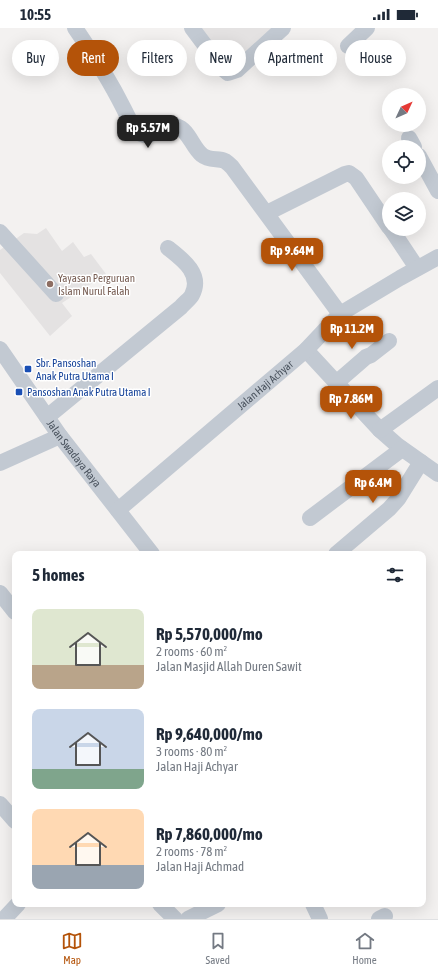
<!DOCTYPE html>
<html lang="en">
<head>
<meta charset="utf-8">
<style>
	:root { --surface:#fff; --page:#f6f6f7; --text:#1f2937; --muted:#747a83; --line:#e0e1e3; --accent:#b45309 }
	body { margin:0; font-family:"Asap Condensed",sans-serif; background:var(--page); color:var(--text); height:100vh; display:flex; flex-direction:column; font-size:15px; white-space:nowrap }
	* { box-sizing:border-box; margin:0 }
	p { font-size:13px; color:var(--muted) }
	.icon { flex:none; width:22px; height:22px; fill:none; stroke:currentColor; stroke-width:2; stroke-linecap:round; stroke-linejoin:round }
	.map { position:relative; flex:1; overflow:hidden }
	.side { position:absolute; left:12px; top:523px; width:414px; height:356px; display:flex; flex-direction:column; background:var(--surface); border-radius:8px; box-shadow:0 4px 16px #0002 }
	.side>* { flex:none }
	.banner { position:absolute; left:12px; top:12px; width:414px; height:36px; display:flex; gap:8px }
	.needle { width:26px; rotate:46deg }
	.fabs { position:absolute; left:382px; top:60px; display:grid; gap:8px }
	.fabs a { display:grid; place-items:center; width:44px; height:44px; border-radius:50%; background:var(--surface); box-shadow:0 4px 16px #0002; font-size:20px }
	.price { position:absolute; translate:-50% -34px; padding:0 9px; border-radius:8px; background:var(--accent); color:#fff; font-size:13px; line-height:26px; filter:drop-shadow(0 1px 2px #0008) }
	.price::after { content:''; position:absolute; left:50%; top:24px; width:12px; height:9px; margin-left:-6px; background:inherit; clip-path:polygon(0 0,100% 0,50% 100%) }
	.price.on { background:#222; color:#fff }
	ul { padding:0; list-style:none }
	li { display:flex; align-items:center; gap:12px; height:100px; padding:0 20px }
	li span { display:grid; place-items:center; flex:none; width:112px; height:80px; border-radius:8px; color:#555 }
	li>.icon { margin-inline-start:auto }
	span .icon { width:48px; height:48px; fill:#fffc; stroke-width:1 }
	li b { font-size:17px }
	h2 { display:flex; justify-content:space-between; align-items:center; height:48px; padding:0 20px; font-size:17px }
	.chip { padding:0 14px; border-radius:18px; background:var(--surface); box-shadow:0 4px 16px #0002; font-size:14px; line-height:36px }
	.chip.on { background:var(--accent); color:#fff }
	.status { display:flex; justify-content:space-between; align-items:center; height:28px; padding:0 20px; background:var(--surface); direction:ltr }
	.status svg { height:11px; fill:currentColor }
	.dock { display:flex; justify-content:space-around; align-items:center; height:56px; border-top:1px solid var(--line); background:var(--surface); font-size:11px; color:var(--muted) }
	.dock a { display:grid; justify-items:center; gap:2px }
	.dock .on { color:var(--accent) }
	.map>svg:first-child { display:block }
</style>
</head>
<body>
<div class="status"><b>10:55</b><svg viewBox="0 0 49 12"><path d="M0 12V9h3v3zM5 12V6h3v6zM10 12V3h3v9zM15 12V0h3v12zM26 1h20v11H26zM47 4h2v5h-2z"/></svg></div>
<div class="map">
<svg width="438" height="891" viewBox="0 0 438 891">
	<rect width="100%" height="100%" fill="#f3f1f0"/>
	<path fill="#e4e2e2" d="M 195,0 L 275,0 L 227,42 Z
		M 46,200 L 62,223 L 73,214 L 84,229 L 91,226 L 106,246 L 62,275 L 72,288 L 50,308 L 0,245 L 0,222 L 24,205 L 37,206 Z"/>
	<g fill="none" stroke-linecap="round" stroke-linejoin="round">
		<g stroke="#c2c9d2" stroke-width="16">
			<path d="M 75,0 C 93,26 110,53 124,81 C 127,87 134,103 141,106 C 152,111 164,95 176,98 C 189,102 192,119 202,127 C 209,133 218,130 225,133 C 228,135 230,137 232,139 L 340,286"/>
			<path d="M 192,0 L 222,40 L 228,45 L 237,42 L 283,0"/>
			<path d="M 348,18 L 367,0"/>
			<path d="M 409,110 L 414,119"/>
			<path d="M 419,128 L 438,163"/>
			<path d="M 267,185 L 345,146 L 349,145 L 356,150 L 389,199"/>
			<path d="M 391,201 L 417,240"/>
			<path d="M 0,204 L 56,266"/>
			<path id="s1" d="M 0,321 L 60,408 L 152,526"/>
			<path d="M 306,322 L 380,402 L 397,417 L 438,446"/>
			<path d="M 336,355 L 366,329 L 371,327 L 389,313"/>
			<path d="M 47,389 L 181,279 C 184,275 190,271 192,267 C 203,246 182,231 168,220"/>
			<path d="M 380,402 L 438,360"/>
			<path d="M 0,435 L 60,408"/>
			<path id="s2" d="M 118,482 L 306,322 L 340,286 L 400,250 L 438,229"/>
			<path d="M 310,490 L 402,421"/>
			<path d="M 336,526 L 389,481 L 398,471 L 421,434"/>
			<path d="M 0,565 L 15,584"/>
			<path d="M 0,776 L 15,793"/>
			<path d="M 160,876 L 175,891"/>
			<path d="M 313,876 L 320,891"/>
			<path d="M 4,891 L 18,876"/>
			<path d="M 188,891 L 218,876"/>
			<path d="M 379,891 L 385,888"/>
		</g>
	</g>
	<circle fill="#8d6e63" stroke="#fff" stroke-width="1.5" cx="50" cy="256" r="4"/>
	<g fill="#1a4fb4" stroke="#fff" stroke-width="1.5">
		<rect x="24" y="337" width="8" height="8" rx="2"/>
		<rect x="15" y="360" width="8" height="8" rx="2"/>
	</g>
	<g text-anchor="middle" stroke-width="3" stroke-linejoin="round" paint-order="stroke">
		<g font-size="11" fill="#785e54" stroke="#fff" text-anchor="start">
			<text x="58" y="254">Yayasan Perguruan<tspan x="58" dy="13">Islam Nurul Falah</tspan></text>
		</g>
		<g font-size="11" fill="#164399" stroke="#fff" text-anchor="start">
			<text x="36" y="339">Sbr. Pansoshan<tspan x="36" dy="13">Anak Putra Utama I</tspan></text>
			<text x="27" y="368">Pansoshan Anak Putra Utama I</text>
		</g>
		<g font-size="11" fill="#49525d" stroke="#fff">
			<text dy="4" stroke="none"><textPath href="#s2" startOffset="193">Jalan Haji Achyar</textPath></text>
			<text dy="4" stroke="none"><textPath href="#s1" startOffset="128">Jalan Swadaya Raya</textPath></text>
		</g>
	</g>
</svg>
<div class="fabs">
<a><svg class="needle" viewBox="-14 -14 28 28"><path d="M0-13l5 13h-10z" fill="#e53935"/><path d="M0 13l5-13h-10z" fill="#747a83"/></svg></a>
<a><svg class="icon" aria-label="locate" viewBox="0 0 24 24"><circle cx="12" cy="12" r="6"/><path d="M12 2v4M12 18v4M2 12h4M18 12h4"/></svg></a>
<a><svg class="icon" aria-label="layers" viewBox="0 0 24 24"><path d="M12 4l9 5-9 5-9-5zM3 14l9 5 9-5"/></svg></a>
</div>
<b class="price on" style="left:148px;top:121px">Rp 5.57M</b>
<b class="price" style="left:292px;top:244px">Rp 9.64M</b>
<b class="price" style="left:352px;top:322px">Rp 11.2M</b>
<b class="price" style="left:351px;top:392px">Rp 7.86M</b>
<b class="price" style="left:373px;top:476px">Rp 6.4M</b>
<div class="banner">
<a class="chip">Buy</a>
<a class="chip on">Rent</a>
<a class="chip">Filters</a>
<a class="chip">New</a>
<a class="chip">Apartment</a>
<a class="chip">House</a>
</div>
<section class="side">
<h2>5 homes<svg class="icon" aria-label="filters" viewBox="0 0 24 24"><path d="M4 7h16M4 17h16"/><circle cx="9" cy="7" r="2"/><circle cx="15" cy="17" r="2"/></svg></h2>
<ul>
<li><span style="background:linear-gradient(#dfe7d0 70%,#b9a48a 0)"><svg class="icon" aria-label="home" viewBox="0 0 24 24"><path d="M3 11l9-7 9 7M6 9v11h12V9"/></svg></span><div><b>Rp 5,570,000/mo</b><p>2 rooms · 60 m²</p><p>Jalan Masjid Allah Duren Sawit</p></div></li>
<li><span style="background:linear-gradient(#c9d6e8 75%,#7fa58c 0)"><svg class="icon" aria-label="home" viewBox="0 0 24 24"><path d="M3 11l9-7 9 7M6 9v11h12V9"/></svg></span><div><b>Rp 9,640,000/mo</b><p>3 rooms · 80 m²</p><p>Jalan Haji Achyar</p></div></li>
<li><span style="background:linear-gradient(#ffd9b3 70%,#9aa5b1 0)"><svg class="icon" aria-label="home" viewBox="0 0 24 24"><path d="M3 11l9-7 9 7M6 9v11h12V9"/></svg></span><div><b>Rp 7,860,000/mo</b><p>2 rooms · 78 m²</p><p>Jalan Haji Achmad</p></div></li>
</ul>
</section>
</div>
<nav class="dock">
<a class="on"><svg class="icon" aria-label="map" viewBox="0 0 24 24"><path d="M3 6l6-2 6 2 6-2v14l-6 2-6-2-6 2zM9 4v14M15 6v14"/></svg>Map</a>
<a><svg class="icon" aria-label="saved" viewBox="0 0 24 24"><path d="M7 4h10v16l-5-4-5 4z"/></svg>Saved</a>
<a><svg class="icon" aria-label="home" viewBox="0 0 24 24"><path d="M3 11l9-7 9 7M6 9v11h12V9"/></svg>Home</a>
</nav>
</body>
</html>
